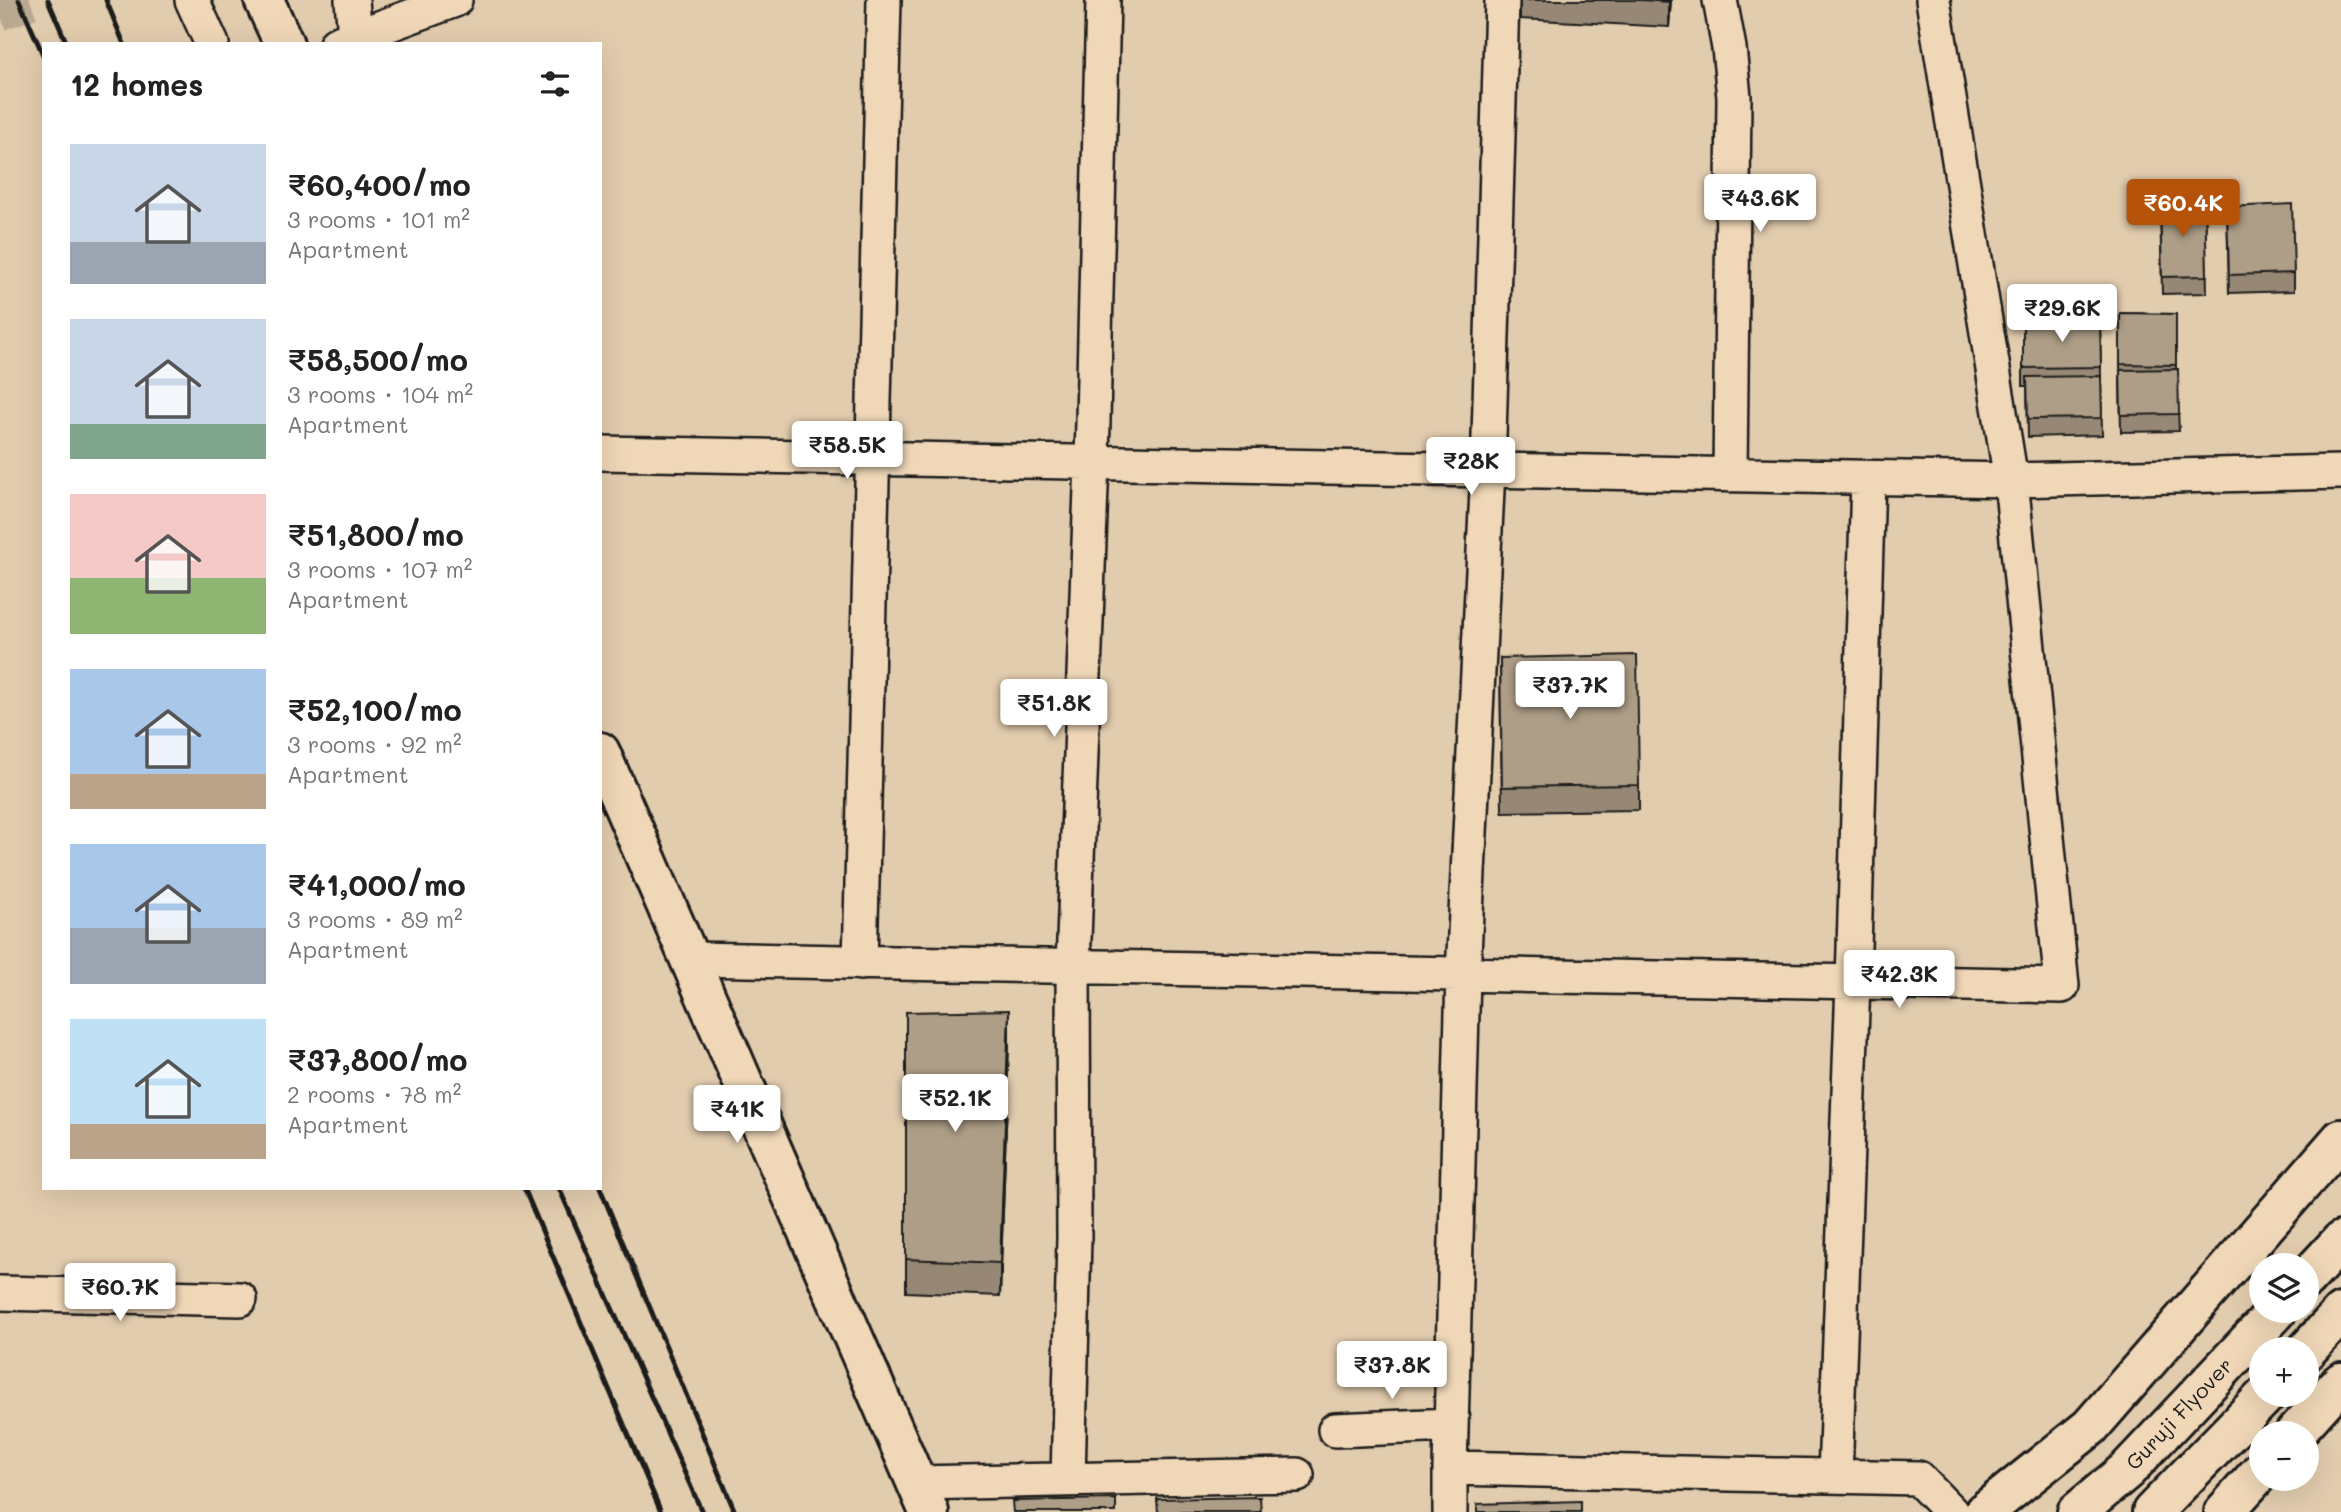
<!DOCTYPE html>
<html lang="en">
<head>
<meta charset="utf-8">
<style>
	:root { --surface:#fff; --page:#f6f6f6; --text:#222; --muted:#767676; --accent:#b45309 }
	body { margin:0; font-family:Mali,sans-serif; background:var(--page); color:var(--text); height:100vh; display:flex; flex-direction:column; font-size:26px; white-space:nowrap }
	* { box-sizing:border-box; margin:0 }
	p { font-size:23px; color:var(--muted) }
	.icon { flex:none; width:38px; height:38px; fill:none; stroke:currentColor; stroke-width:2; stroke-linecap:round; stroke-linejoin:round }
	.map { position:relative; flex:1; overflow:hidden }
	.panel { position:absolute; left:42px; top:42px; width:560px; height:1148px; display:flex; flex-direction:column; background:var(--surface); border-radius:0px; box-shadow:0 7px 28px #0002 }
	.panel>* { flex:none }
	.buttons { position:absolute; left:2249px; top:1253px; display:grid; gap:14px }
	.buttons a { display:grid; place-items:center; width:70px; height:70px; border-radius:50%; background:var(--surface); box-shadow:0 7px 28px #0002; font-size:35px }
	.price { position:absolute; translate:-50% -60px; padding:0 16px; border-radius:7px; background:#fff; color:#222; font-size:23px; line-height:46px; filter:drop-shadow(0 2px 4px #0008) }
	.price::after { content:''; position:absolute; left:50%; top:42px; width:21px; height:16px; margin-left:-10px; background:inherit; clip-path:polygon(0 0,100% 0,50% 100%) }
	.price.active { background:var(--accent); color:#fff }
	ul { padding:0; list-style:none }
	li { display:flex; align-items:center; gap:21px; height:175px; padding:0 28px }
	li span { display:grid; place-items:center; flex:none; width:196px; height:140px; border-radius:0px; color:#555 }
	li>.icon { margin-inline-start:auto }
	span .icon { width:84px; height:84px; fill:#fffc; stroke-width:1 }
	li b { font-size:30px }
	h2 { display:flex; justify-content:space-between; align-items:center; height:84px; padding:0 28px; font-size:30px }
	.map>svg:first-child { display:block }
</style>
</head>
<body>
<div class="map">
<svg width="2341" height="1512" viewBox="0 0 2341 1512">
	<rect width="100%" height="100%" fill="#e2ccae"/>
	<filter id="ink" filterUnits="userSpaceOnUse"><feTurbulence type="fractalNoise" baseFrequency=".0143" numOctaves="2"/><feDisplacementMap in="SourceGraphic" scale="14" xChannelSelector="R" yChannelSelector="G"/><feConvolveMatrix kernelMatrix="1 2 1 2 8 2 1 2 1" color-interpolation-filters="sRGB"/></filter>
	<g filter="url(#ink)">
		<g fill="none" stroke-linecap="round" stroke-linejoin="round">
			<path stroke="#baa991" stroke-width="33" stroke-dasharray="33 17" stroke-linecap="butt" d="M 0,14 L 38,0"/>
			<g stroke="#1c1c1c" stroke-width="38">
				<path id="minor" d="M 192,0 L 212,44
					M 352,0 L 355,37
					M 1720,0 L 1729,48 L 1734,97 L 1730,475
					M 336,44 L 455,0
					M 600,453 L 2011,480 L 2341,472
					M 690,959 L 2062,986 L 2011,480 L 1933,0
					M 860,963 L 884,0
					M 0,1293 L 240,1299
					M 1335,1430 L 1451,1425
					M 1450,1468 L 1918,1478 L 1951,1512
					M 1835,1476 L 1853,982 L 1868,478
					M 1068,1479 L 1074,1238 L 1073,966 L 1092,462 L 1103,0
					M 915,1483 L 1297,1475
					M 1450,1512 L 1450,1468 L 1463,974 L 1488,470 L 1502,0"/>
			</g>
			<g stroke="#1c1c1c" stroke-width="44">
				<path id="tertiary" d="M 264,0 L 284,44
					M 600,752 L 929,1512
					M 2295,1433 L 2341,1382
					M 1984,1512 L 2090,1427 L 2341,1139
					M 2224,1512 L 2261,1471"/>
			</g>
			<g stroke="#1c1c1c" stroke-width="44">
				<g id="secondary">
					<path d="M 2306,1279 L 2341,1241"/>
					<path d="M 2306,1351 L 2341,1313"/>
					<path id="s1" d="M 2077,1512 L 2127,1470 L 2277,1311"/>
					<path d="M 2152,1512 L 2266,1395"/>
				</g>
			</g>
			<use href="#minor" stroke="#efd7b7" stroke-width="33"/>
			<use href="#tertiary" stroke="#efd7b7" stroke-width="38"/>
			<use href="#secondary" stroke="#efd7b7" stroke-width="38"/>
			<path stroke="#1c1c1c" stroke-width="5" d="M 19,0 L 44,57
				M 48,0 L 67,44
				M 106,0 L 124,44
				M 524,1188 L 661,1512
				M 559,1188 L 702,1512
				M 600,1188 L 735,1512"/>
		</g>
		<path fill="#968874" stroke="#1c1c1c" stroke-width="2" d="M 1520,0 L 1671,0 L 1669,27 L 1520,19 Z
			M 2160,201 L 2205,201 L 2207,293 L 2162,294 Z
			M 2227,207 L 2294,273 L 2294,291 L 2229,293 Z
			M 2120,313 L 2176,314 L 2176,369 L 2179,431 L 2121,432 L 2120,382 Z
			M 2100,320 L 2102,435 L 2028,437 L 2027,386 L 2023,386 L 2023,322 Z
			M 1500,658 L 1639,785 L 1639,810 L 1502,812 Z
			M 906,1012 L 1009,1043 L 1000,1296 L 906,1292 Z"/>
		<path fill="#7a6f5e" stroke="#1c1c1c" stroke-width="2" d="M 1669,0 L 1671,0 L 1669,27 Z
			M 1009,1010 L 1009,1043 L 1000,1296 L 1000,1263 Z"/>
		<path fill="#ae9e87" stroke="#1c1c1c" stroke-width="2" d="M 1642,0 L 1669,0 L 1669,2 Z
			M 2160,201 L 2205,201 L 2207,276 L 2162,277 Z
			M 2292,204 L 2294,273 L 2229,275 L 2227,207 Z
			M 2120,313 L 2176,314 L 2176,365 L 2120,364 Z
			M 2100,320 L 2101,367 L 2023,368 L 2023,322 Z
			M 2178,369 L 2179,414 L 2121,415 L 2120,370 Z
			M 2101,376 L 2102,418 L 2028,419 L 2027,377 Z
			M 1637,655 L 1639,785 L 1502,787 L 1500,658 Z
			M 1009,1010 L 1000,1263 L 906,1259 L 906,1012 Z
			M 1260,1497 L 1261,1512 L 1158,1512 L 1157,1499 Z
			M 1116,1499 L 1116,1512 L 1013,1512 L 1012,1501 Z
			M 1581,1501 L 1581,1512 L 1477,1512 L 1477,1504 Z"/>
	</g>
	<g text-anchor="middle" stroke-width="5" stroke-linejoin="round" paint-order="stroke">
		<g font-size="21" fill="#1c1c1c" stroke="#efd7b7">
			<text dy="7" stroke="none"><textPath href="#s1" startOffset="142">Guruji Flyover</textPath></text>
		</g>
	</g>
</svg>
<div class="buttons">
<a><svg class="icon" aria-label="layers" viewBox="0 0 24 24"><path d="M12 4l9 5-9 5-9-5zM3 14l9 5 9-5"/></svg></a>
<a>+</a>
<a>−</a>
</div>
<b class="price" style="left:1760px;top:234px">₹43.6K</b>
<b class="price active" style="left:2183px;top:239px">₹60.4K</b>
<b class="price" style="left:2062px;top:344px">₹29.6K</b>
<b class="price" style="left:847px;top:481px">₹58.5K</b>
<b class="price" style="left:1471px;top:497px">₹28K</b>
<b class="price" style="left:1570px;top:721px">₹37.7K</b>
<b class="price" style="left:1054px;top:739px">₹51.8K</b>
<b class="price" style="left:1899px;top:1010px">₹42.3K</b>
<b class="price" style="left:955px;top:1134px">₹52.1K</b>
<b class="price" style="left:737px;top:1145px">₹41K</b>
<b class="price" style="left:120px;top:1323px">₹60.7K</b>
<b class="price" style="left:1392px;top:1401px">₹37.8K</b>
<section class="panel">
<h2>12 homes<svg class="icon" aria-label="filters" viewBox="0 0 24 24"><path d="M4 7h16M4 17h16"/><circle cx="9" cy="7" r="2"/><circle cx="15" cy="17" r="2"/></svg></h2>
<ul>
<li><span style="background:linear-gradient(#c9d6e8 70%,#9aa5b1 0)"><svg class="icon" aria-label="home" viewBox="0 0 24 24"><path d="M3 11l9-7 9 7M6 9v11h12V9"/></svg></span><div><b>₹60,400/mo</b><p>3 rooms · 101 m²</p><p>Apartment</p></div></li>
<li><span style="background:linear-gradient(#c9d6e8 75%,#7fa58c 0)"><svg class="icon" aria-label="home" viewBox="0 0 24 24"><path d="M3 11l9-7 9 7M6 9v11h12V9"/></svg></span><div><b>₹58,500/mo</b><p>3 rooms · 104 m²</p><p>Apartment</p></div></li>
<li><span style="background:linear-gradient(#f6c9c9 60%,#8fb573 0)"><svg class="icon" aria-label="home" viewBox="0 0 24 24"><path d="M3 11l9-7 9 7M6 9v11h12V9"/></svg></span><div><b>₹51,800/mo</b><p>3 rooms · 107 m²</p><p>Apartment</p></div></li>
<li><span style="background:linear-gradient(#a9c7e8 75%,#b9a48a 0)"><svg class="icon" aria-label="home" viewBox="0 0 24 24"><path d="M3 11l9-7 9 7M6 9v11h12V9"/></svg></span><div><b>₹52,100/mo</b><p>3 rooms · 92 m²</p><p>Apartment</p></div></li>
<li><span style="background:linear-gradient(#a9c7e8 60%,#9aa5b1 0)"><svg class="icon" aria-label="home" viewBox="0 0 24 24"><path d="M3 11l9-7 9 7M6 9v11h12V9"/></svg></span><div><b>₹41,000/mo</b><p>3 rooms · 89 m²</p><p>Apartment</p></div></li>
<li><span style="background:linear-gradient(#bfe0f5 75%,#b9a48a 0)"><svg class="icon" aria-label="home" viewBox="0 0 24 24"><path d="M3 11l9-7 9 7M6 9v11h12V9"/></svg></span><div><b>₹37,800/mo</b><p>2 rooms · 78 m²</p><p>Apartment</p></div></li>
</ul>
</section>
</div>
</body>
</html>
